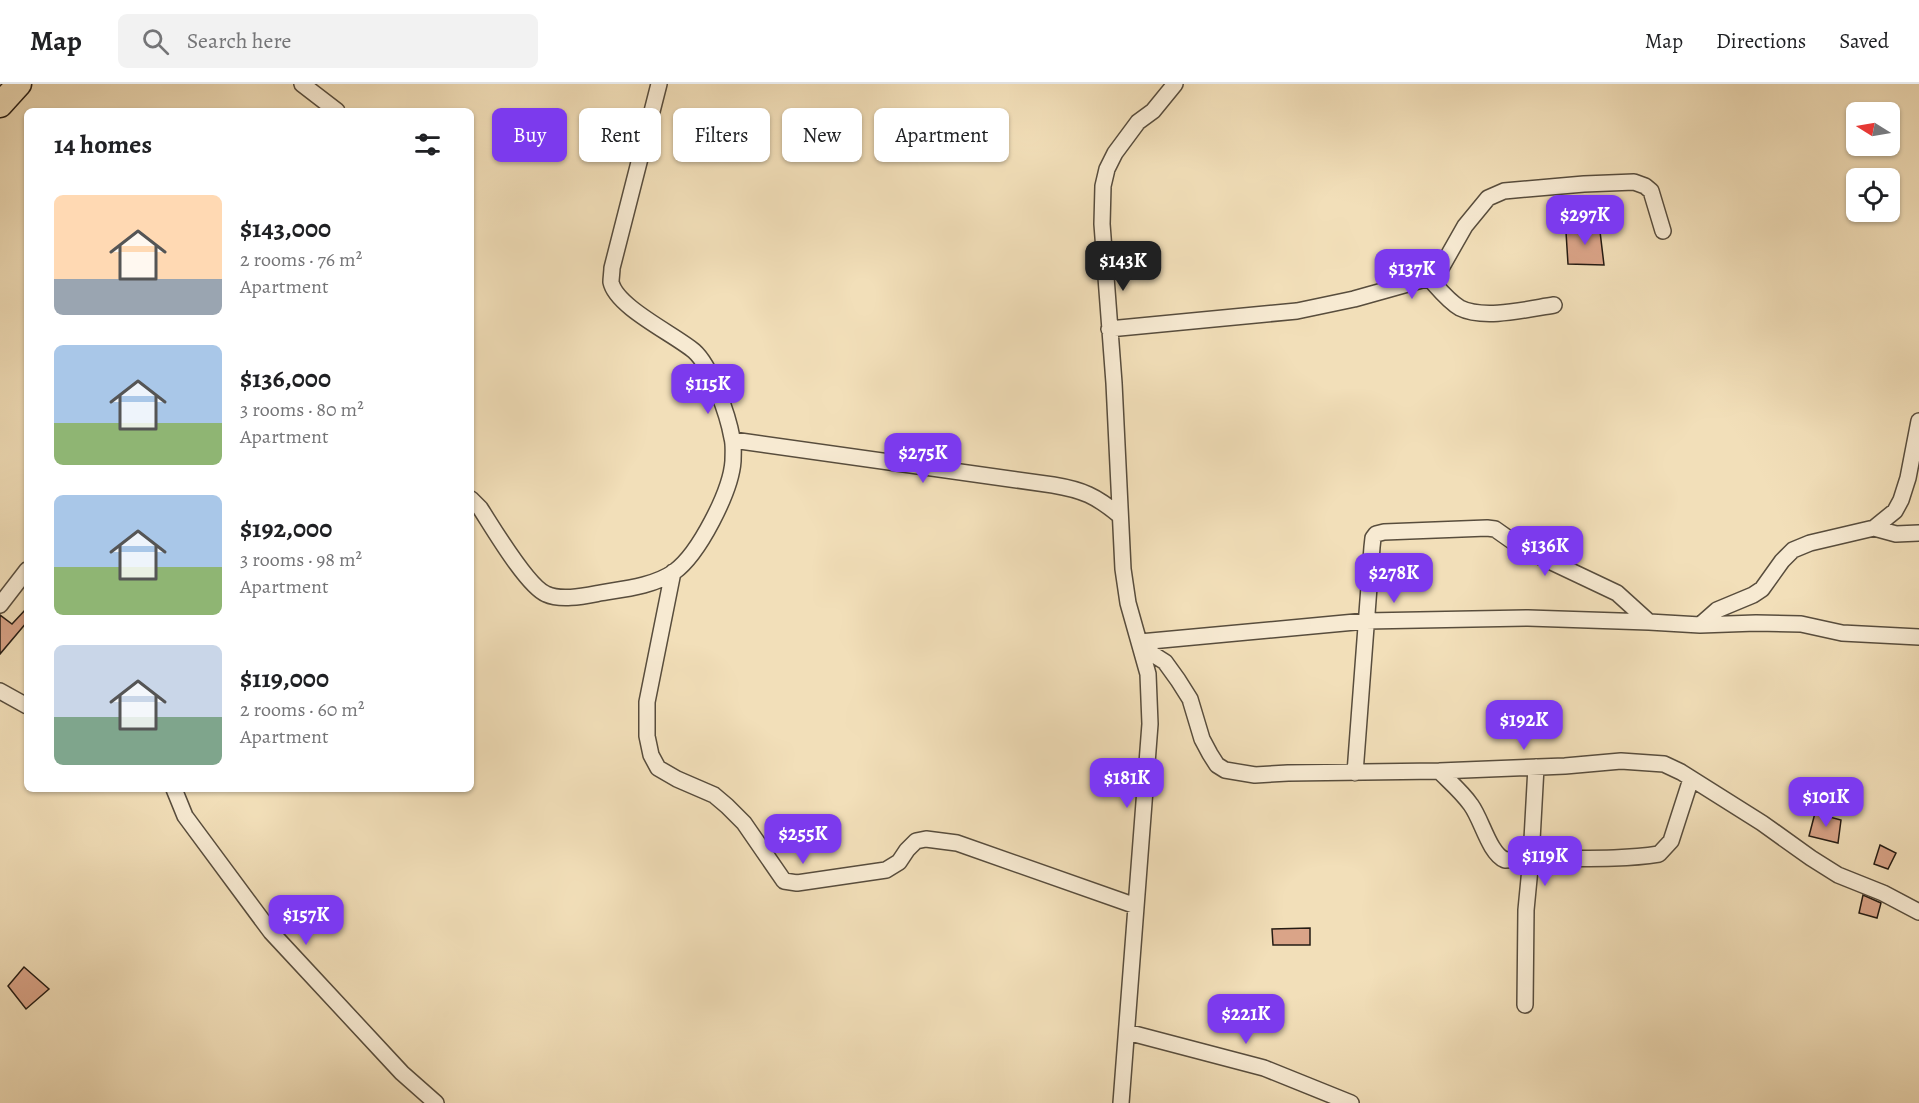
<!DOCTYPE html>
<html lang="en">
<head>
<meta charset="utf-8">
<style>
	:root { --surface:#fff; --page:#f2f2f2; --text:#202124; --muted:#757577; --line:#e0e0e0; --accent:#7c3aed }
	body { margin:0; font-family:Alegreya,serif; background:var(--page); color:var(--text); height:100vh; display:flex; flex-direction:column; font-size:22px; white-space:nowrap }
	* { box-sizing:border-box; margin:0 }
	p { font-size:20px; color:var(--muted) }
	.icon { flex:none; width:33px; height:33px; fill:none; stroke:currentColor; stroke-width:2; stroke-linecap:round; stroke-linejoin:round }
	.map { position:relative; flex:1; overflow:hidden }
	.sheet { position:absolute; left:24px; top:24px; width:450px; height:684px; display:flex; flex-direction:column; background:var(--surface); border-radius:9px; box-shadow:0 2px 4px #0004 }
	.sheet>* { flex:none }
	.hud { position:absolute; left:492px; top:24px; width:570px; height:54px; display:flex; gap:12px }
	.needle { width:39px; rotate:281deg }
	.controls { position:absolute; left:1846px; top:18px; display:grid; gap:12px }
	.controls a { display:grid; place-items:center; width:54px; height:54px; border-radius:9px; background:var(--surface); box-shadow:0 2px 4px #0004; font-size:30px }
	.price { position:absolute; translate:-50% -51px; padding:0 14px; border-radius:12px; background:var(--accent); color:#fff; font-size:20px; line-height:39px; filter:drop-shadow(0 2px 3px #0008) }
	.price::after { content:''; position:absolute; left:50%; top:36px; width:18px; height:14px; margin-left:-9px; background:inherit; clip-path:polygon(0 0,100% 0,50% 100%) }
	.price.on { background:#222; color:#fff }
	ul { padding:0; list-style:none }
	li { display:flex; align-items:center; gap:18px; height:150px; padding:0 30px }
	li span { display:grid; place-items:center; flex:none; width:168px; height:120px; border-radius:9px; color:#555 }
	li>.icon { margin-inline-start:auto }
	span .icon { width:72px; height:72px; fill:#fffc; stroke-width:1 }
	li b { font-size:26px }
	h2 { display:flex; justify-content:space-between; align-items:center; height:72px; padding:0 30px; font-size:26px }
	.pill { padding:0 21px; border-radius:9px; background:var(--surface); box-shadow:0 2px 4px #0004; font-size:21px; line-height:54px }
	.pill.on { background:var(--accent); color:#fff }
	header { display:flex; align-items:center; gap:36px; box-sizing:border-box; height:84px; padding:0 30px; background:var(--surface); border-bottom:2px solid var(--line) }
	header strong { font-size:28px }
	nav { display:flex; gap:33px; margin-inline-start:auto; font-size:21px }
	.search { width:420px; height:54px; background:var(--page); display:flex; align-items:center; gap:15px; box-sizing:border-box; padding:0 21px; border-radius:9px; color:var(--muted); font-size:22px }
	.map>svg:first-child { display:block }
</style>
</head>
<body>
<header>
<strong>Map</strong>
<div class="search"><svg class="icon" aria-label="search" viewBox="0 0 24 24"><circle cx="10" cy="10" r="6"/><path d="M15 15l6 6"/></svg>Search here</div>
<nav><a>Map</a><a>Directions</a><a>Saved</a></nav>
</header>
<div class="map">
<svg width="1919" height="1019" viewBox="0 0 1919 1019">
	<rect width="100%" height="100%" fill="#f2dfb9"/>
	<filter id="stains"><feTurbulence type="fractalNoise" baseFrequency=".00333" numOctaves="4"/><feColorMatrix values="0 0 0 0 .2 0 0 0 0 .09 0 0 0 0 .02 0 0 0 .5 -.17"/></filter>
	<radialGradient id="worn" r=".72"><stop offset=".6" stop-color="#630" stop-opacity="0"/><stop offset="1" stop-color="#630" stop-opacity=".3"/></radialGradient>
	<path fill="#daa488" stroke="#251c14" stroke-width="1.5" d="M 1599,139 L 1604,181 L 1568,180 L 1566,148 Z
		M 27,524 L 27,538 L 0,570 L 0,531 L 12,540 Z
		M 1815,729 L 1841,736 L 1838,759 L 1809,752 Z
		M 1880,761 L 1896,769 L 1888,785 L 1874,780 Z
		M 1863,811 L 1881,819 L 1877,834 L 1859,829 Z
		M 1310,844 L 1310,861 L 1273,861 L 1272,845 Z
		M 24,883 L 49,905 L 26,925 L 8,902 Z"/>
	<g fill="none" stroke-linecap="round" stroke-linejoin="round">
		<g stroke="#584d3d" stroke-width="18">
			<path id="street" d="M 302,0 L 337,27
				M 1429,194 C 1439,205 1448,217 1460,224 C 1484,236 1528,225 1554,221
				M 1109,245 L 1297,227 L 1354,215 L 1429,194 L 1440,186 L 1465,142 L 1488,114 L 1504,107 L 1584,100 L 1634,98 L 1645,102 L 1651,107 L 1663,147
				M 733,356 L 1053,401 C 1083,406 1096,412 1119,431
				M 471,415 L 480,424 C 493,444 527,502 546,510 C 561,517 584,512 600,509 C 624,505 654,502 674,488 C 699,470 731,407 733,377 C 733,370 734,361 732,354 C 728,331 711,282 694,267 C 674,250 616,223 611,198 C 611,194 612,188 612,184 L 659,0
				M 1874,444 L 1896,450 L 1919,449
				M 673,488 L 647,618 L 647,652 L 651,671 L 658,684 L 677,695 L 714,711 L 727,722 L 744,739 L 784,797 L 797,799 L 886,786 L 899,778 L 907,766 L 916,757 L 926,755 L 957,759 L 1136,822
				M 0,521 L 27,486
				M 1700,541 L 1717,526 L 1753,511 L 1762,505 L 1782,477 L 1793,466 L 1810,459 L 1874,444 L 1895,427 L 1901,416 L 1908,394 L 1919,337
				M 1140,558 L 1366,537 L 1528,534 L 1649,538
				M 1142,566 L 1154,571 L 1165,578 L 1178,596 L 1190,615 L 1202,655 L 1210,670 L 1217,681 L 1225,686 L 1255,691 L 1288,689 L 1439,687 L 1565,682 L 1621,677 L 1664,680 L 1681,688 L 1762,739 L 1811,774 L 1838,791 L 1883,809 L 1919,828
				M 0,607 L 27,622
				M 1439,687 C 1450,698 1462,708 1471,721 C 1482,736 1489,769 1505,776 C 1556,772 1608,778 1659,770 L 1671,757 L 1691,695
				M 1355,689 L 1372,463 L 1373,454 L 1376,450 L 1384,448 L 1487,444 L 1495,445 L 1522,464 L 1617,509 L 1649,538 L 1700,541 L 1756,539 L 1801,540 L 1842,549 L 1919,553
				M 174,705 L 185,732 L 271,848 L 402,989 L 436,1019
				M 1525,921 L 1526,826 L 1531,774 L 1536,683
				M 1127,948 L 1264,984 L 1351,1019
				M 1121,1019 L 1150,640 L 1148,590 L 1128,519 L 1123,485 L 1114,299 L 1102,140 L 1103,102 L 1107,85 L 1115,69 L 1138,38 L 1153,27 L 1175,0"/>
		</g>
		<g stroke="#251c14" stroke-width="27">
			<path id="primary" d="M 0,21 L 19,0"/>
		</g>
		<use href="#street" stroke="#f7ead2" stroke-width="15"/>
		<use href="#primary" stroke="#f2dfb9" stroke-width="24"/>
	</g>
	<rect width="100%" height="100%" filter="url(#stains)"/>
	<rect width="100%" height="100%" fill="url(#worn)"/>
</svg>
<div class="controls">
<a><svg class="needle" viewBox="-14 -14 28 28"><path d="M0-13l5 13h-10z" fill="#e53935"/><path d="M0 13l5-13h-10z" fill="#757577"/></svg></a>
<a><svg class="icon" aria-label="locate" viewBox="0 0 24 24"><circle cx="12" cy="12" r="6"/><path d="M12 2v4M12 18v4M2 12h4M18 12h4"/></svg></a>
</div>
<b class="price" style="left:1585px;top:162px">$297K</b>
<b class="price on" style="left:1123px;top:208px">$143K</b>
<b class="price" style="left:1412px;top:216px">$137K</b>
<b class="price" style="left:708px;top:331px">$115K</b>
<b class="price" style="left:923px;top:400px">$275K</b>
<b class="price" style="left:1545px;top:493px">$136K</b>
<b class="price" style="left:1394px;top:520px">$278K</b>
<b class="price" style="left:1524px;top:667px">$192K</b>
<b class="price" style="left:1127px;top:725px">$181K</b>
<b class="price" style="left:1826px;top:744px">$101K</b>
<b class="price" style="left:803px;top:781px">$255K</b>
<b class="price" style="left:1545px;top:803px">$119K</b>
<b class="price" style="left:306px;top:862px">$157K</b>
<b class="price" style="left:1246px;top:961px">$221K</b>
<div class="hud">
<a class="pill on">Buy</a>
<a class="pill">Rent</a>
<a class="pill">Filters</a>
<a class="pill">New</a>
<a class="pill">Apartment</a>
</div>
<section class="sheet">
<h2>14 homes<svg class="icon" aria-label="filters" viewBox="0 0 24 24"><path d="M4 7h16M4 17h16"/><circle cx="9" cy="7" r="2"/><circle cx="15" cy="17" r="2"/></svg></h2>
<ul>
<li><span style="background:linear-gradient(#ffd9b3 70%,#9aa5b1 0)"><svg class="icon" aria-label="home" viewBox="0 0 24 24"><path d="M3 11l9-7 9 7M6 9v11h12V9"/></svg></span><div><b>$143,000</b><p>2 rooms · 76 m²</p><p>Apartment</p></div></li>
<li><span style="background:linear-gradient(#a9c7e8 65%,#8fb573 0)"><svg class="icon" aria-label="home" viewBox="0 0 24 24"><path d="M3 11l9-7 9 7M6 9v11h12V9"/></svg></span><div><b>$136,000</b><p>3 rooms · 80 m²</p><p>Apartment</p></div></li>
<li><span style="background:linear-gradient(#a9c7e8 60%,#8fb573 0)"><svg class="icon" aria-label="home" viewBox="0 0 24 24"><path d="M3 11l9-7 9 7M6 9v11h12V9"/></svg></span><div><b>$192,000</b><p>3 rooms · 98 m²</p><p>Apartment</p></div></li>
<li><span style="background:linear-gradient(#c9d6e8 60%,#7fa58c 0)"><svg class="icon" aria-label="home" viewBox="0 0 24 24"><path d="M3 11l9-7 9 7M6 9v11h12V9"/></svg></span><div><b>$119,000</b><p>2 rooms · 60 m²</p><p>Apartment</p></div></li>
</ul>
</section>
</div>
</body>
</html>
